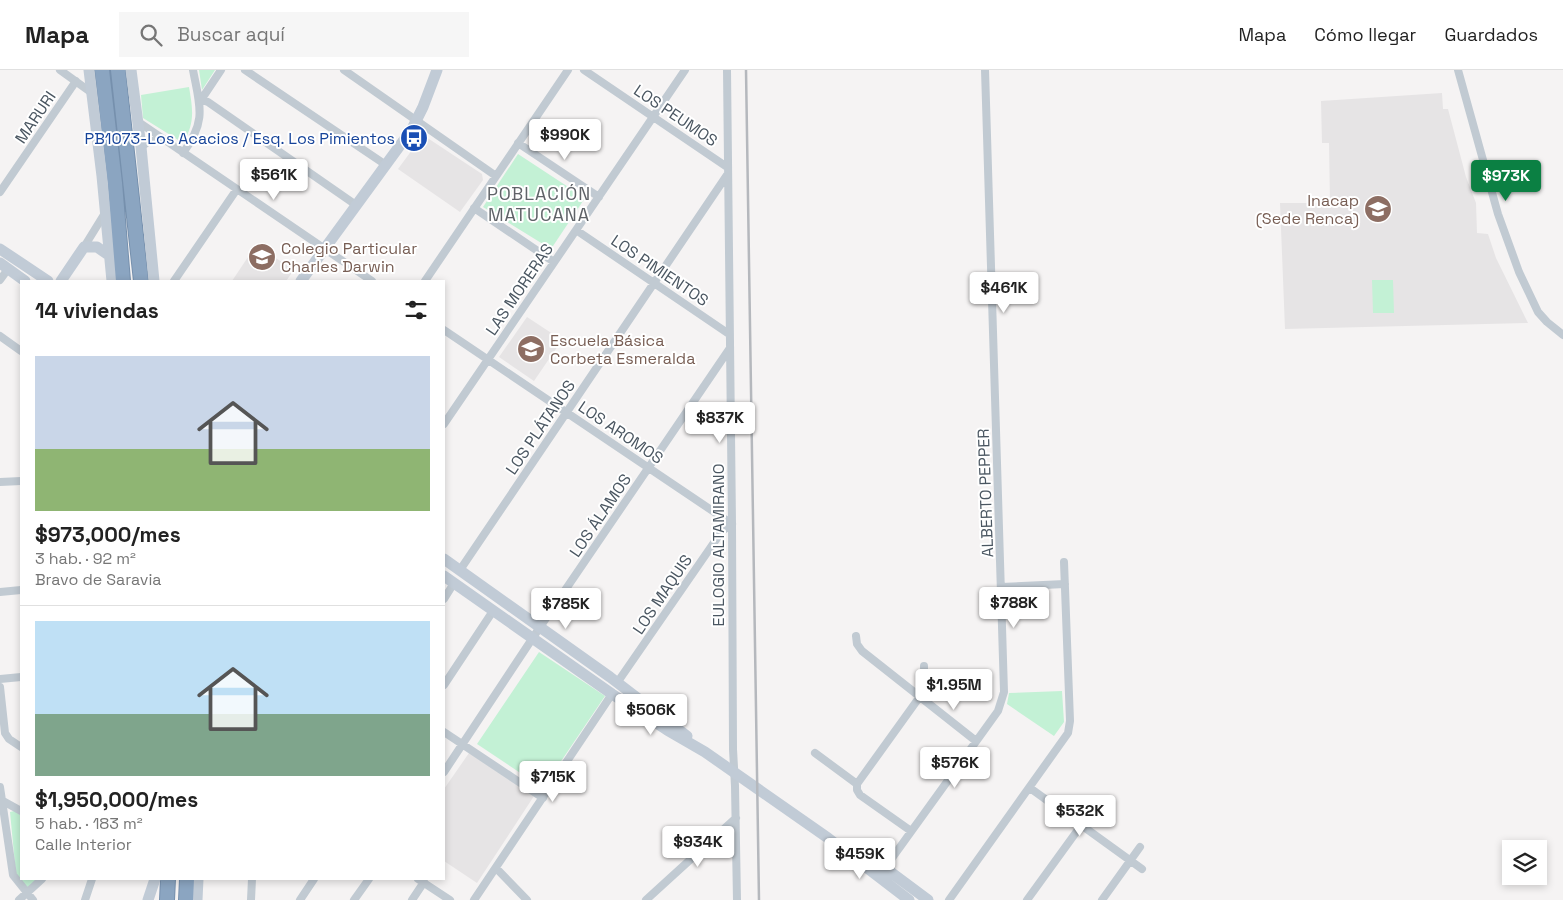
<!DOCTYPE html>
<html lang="es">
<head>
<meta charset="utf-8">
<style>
	:root { --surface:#fff; --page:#f6f6f6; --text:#222; --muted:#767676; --line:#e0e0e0; --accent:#0b8043 }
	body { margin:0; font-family:"Space Grotesk",sans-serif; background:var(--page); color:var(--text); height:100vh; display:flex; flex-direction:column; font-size:19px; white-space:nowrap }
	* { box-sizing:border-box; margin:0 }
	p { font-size:16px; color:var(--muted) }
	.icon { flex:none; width:28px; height:28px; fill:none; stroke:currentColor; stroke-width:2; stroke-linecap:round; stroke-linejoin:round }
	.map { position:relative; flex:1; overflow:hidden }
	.side { position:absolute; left:20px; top:210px; width:425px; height:600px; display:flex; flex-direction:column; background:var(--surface); border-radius:0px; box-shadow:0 2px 8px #0003 }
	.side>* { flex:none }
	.controls { position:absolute; left:1502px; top:770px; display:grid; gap:10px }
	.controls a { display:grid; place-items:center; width:45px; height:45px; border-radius:0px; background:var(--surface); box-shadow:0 2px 8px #0003; font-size:25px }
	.price { position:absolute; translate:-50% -42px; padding:0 11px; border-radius:5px; background:#fff; color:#222; font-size:16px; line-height:32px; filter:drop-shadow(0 1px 2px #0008) }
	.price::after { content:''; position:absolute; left:50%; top:30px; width:15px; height:11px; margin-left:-8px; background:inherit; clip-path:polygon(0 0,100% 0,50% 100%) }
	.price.active { background:var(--accent); color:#fff }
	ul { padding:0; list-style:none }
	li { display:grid; align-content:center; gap:10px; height:265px; padding:0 15px }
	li+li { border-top:1px solid var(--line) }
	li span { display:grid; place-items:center; height:155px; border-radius:0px; color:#555 }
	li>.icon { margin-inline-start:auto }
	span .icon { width:90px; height:90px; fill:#fffc; stroke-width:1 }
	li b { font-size:21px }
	h2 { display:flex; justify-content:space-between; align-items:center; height:60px; padding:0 15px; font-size:21px }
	header { display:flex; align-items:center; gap:30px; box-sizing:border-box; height:70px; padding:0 25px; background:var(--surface); border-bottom:1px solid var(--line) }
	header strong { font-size:24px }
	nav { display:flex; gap:28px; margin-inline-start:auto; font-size:18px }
	.search { width:350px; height:45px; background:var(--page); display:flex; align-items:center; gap:12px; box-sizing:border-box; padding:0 18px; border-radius:0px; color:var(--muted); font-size:19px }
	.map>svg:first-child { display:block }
</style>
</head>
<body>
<header>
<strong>Mapa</strong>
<div class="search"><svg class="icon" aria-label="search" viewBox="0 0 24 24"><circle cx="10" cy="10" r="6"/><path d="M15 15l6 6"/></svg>Buscar aquí</div>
<nav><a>Mapa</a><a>Cómo llegar</a><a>Guardados</a></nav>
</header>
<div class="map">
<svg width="1563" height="830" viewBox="0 0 1563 830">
	<rect width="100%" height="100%" fill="#f5f3f3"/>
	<path fill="#e6e4e5" d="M 1442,23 L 1443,39 L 1448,39 L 1466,107 L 1476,133 L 1477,163 L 1488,164 L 1496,188 L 1528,253 L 1285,259 L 1280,133 L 1330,133 L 1329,73 L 1322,73 L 1321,31 Z
		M 423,65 L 482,104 L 483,110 L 460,142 L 398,99 Z
		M 256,175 L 294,200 L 286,211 L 232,211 Z
		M 527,247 L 562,270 L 534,311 L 499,287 Z
		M 469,683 L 534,726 L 477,813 L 444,791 L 444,719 Z"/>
	<path fill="#c3f1d5" d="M 199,0 L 215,0 L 202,20 Z
		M 189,17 C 193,40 195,53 183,73 L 143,48 L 141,25 Z
		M 518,84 L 585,128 L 551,179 L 483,137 Z
		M 1372,210 L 1393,210 L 1394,243 L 1373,243 Z
		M 539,582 L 605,626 L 543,718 L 477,674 Z
		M 1062,621 L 1064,652 L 1054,666 L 1007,634 L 1009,623 Z
		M 14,741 L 21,745 L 21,809 L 37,809 L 27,818 L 16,805 L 10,742 Z"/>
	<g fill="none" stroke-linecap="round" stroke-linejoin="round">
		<g stroke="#7690ad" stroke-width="16">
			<path id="highway" d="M 102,0 L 115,113 L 123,211
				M 118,0 L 141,211
				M 167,830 L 168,809
				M 186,830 L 187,809"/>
		</g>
		<path stroke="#c1cad2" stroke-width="8" d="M 60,0 L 92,23
			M 245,0 L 386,95
			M 344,0 L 496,106
			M 584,0 L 727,97
			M 727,0 L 732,454 L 733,679 L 735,716 L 737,830
			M 1458,0 L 1498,144 L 1519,202 L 1538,242 L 1547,252 L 1563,265
			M 199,29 L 208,32 L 356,135
			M 199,29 L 205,24 L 221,0
			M 137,51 L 372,211
			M 518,73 L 599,127
			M 141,77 L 149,71 L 163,69
			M 183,83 C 207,50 200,37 193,0
			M 0,122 L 76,11
			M 474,138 L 554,192
			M 576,160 L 729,264
			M 84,177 L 105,143
			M 0,210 L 8,199
			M 174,211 L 237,119
			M 425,211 L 568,0
			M 444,260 L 732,454
			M 0,266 L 21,281
			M 444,354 L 685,0
			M 0,412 L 21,411
			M 460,500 L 727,105
			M 1001,517 L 1065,514
			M 0,522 L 21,520
			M 444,529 L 454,513
			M 856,566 L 857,574 L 862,581 L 976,671
			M 0,609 L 21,607
			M 617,613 L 722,461 L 732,454
			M 444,615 L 493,541
			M 0,617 L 5,663 L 9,669 L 21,677
			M 444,662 L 543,728
			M 815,683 L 857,714
			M 444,702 L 540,557 L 730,278
			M 857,714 L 921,625 L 924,617 L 924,596
			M 857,714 L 857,720 L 860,725 L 911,761
			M 0,717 L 13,805 L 33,830
			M 1030,718 L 1142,799
			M 3,731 L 21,741
			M 496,798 L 527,830
			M 882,802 L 998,641 L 1004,622 L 985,0
			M 418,809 L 450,830
			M 19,830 L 42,809
			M 85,830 L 92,809
			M 251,830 L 252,809
			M 300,830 L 314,809
			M 354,830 L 369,809
			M 412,830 L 424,812
			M 474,830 L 612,624
			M 646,830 L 736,748
			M 949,830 L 1068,663 L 1070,651 L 1064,492
			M 1027,830 L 1093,739
			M 1102,830 L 1140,777"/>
		<path stroke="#c1cbd6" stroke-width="11" d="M 89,0 L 102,106 L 112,211
			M 131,0 L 141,77 L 154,211
			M 0,179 L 48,211
			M 0,193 L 25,211
			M 61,211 L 84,177 L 97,177 L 110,186
			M 301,211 L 412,59 L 423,37 L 437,0
			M 444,489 L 610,607 L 687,666
			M 444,506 L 612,624 L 667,660 L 705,682 L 828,768 L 909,830
			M 850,780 L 885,798 L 928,830
			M 148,830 L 155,809
			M 197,830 L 198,809"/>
		<use href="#highway" stroke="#8ba5c1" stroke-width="14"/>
		<path stroke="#b5b8bd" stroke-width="2.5" d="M 746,0 L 759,830"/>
	</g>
	<defs>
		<g id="bus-disc" transform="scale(1.4375)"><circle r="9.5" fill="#1a4fb4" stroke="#fff"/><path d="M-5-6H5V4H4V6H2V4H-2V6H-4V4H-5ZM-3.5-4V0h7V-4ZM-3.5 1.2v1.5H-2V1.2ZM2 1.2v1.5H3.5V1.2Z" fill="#fff"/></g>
		<g id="university-disc" transform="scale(1.4375)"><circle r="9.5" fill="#8d6e63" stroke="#fff"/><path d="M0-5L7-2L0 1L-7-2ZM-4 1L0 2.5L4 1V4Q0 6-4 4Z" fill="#fff"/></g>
		<g id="school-disc" transform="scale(1.4375)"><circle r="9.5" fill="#8d6e63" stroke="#fff"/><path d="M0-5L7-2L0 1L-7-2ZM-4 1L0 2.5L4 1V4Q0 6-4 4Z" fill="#fff"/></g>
	</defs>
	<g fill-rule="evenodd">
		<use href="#bus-disc" x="414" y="68"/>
		<use href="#university-disc" x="1378" y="139"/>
		<use href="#school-disc" x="262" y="187"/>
		<use href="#school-disc" x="531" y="279"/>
	</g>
	<g text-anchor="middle" stroke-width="4" stroke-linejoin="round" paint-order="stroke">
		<g font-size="16" fill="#4a5661" stroke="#fff">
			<text transform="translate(676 45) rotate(34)" y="6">LOS PEUMOS</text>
			<text transform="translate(35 47) rotate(-56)" y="6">MARURI</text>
			<text transform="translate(660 200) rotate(34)" y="6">LOS PIMIENTOS</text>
			<text transform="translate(519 219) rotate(-56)" y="6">LAS MORERAS</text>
			<text transform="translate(540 357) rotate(-56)" y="6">LOS PLÁTANOS</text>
			<text transform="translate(621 362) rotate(34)" y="6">LOS AROMOS</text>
			<text transform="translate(985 423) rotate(-92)" y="6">ALBERTO PEPPER</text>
			<text transform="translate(600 445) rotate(-56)" y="6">LOS ÁLAMOS</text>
			<text transform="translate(718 475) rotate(-90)" y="6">EULOGIO ALTAMIRANO</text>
			<text transform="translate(662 524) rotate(-56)" y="6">LOS MAQUIS</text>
		</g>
		<g font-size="16" fill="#164399" stroke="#fff" text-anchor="end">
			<text x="395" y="74">PB1073-Los Acacios / Esq. Los Pimientos</text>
		</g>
		<g font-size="16" fill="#785e54" stroke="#fff" text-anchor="start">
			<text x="1359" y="136" text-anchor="end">Inacap<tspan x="1359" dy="18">(Sede Renca)</tspan></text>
			<text x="281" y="184">Colegio Particular<tspan x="281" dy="18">Charles Darwin</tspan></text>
			<text x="550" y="276">Escuela Básica<tspan x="550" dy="18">Corbeta Esmeralda</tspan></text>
		</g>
		<g font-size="18" letter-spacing="1" fill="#5f6368" stroke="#fff">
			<text x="539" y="130">POBLACIÓN<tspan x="539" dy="21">MATUCANA</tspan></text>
		</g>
	</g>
</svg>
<div class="controls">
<a><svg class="icon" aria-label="layers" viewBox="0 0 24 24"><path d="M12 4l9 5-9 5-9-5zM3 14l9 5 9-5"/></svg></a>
</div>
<b class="price" style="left:565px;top:91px">$990K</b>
<b class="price" style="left:274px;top:131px">$561K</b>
<b class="price active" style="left:1506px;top:132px">$973K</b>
<b class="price" style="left:1004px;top:244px">$461K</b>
<b class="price" style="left:720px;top:374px">$837K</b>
<b class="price" style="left:1014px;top:559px">$788K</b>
<b class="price" style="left:566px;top:560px">$785K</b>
<b class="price" style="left:954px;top:641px">$1.95M</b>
<b class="price" style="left:651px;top:666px">$506K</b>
<b class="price" style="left:955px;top:719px">$576K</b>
<b class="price" style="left:553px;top:733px">$715K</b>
<b class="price" style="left:1080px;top:767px">$532K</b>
<b class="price" style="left:698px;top:798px">$934K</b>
<b class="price" style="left:860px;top:810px">$459K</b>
<section class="side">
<h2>14 viviendas<svg class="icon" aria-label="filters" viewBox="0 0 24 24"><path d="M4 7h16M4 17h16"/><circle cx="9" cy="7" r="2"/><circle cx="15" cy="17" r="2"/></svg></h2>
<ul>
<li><span style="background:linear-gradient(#c9d6e8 60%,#8fb573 0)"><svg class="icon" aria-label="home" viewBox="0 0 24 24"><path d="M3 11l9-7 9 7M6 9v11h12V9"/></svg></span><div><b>$973,000/mes</b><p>3 hab. · 92 m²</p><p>Bravo de Saravia</p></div></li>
<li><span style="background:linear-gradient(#bfe0f5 60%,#7fa58c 0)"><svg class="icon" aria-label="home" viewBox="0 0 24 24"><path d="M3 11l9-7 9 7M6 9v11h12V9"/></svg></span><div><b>$1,950,000/mes</b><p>5 hab. · 183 m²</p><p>Calle Interior</p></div></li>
</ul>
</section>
</div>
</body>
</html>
